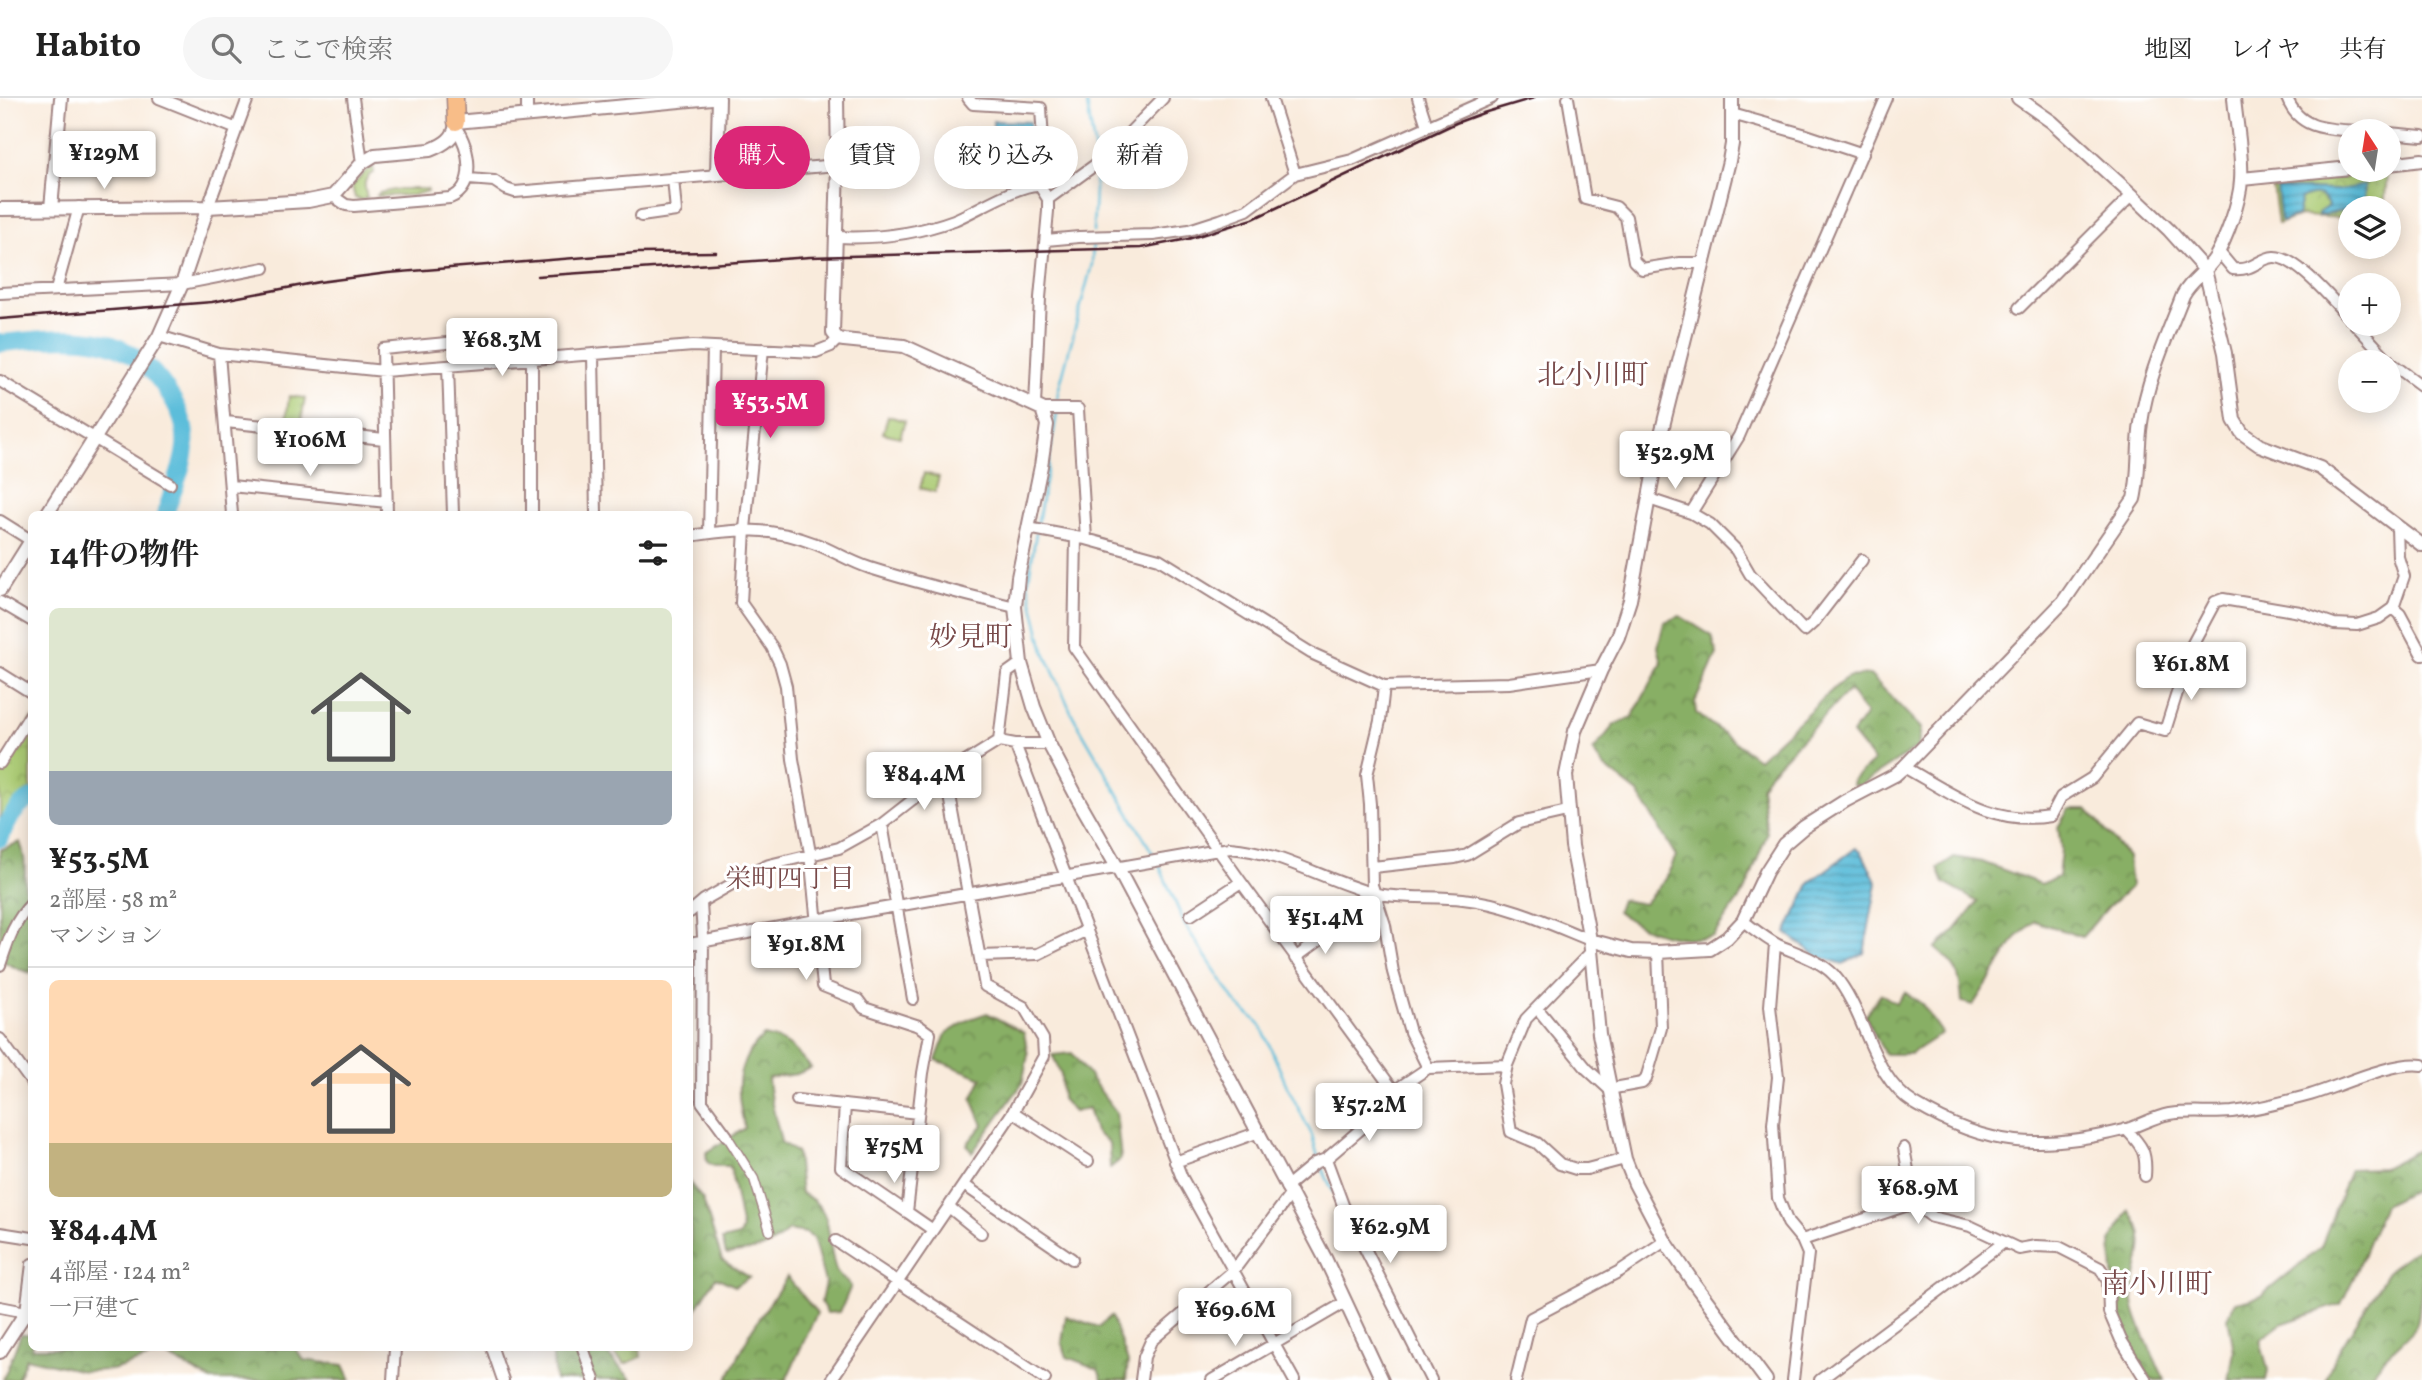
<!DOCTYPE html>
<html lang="ja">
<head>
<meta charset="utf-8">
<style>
	:root { --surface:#fff; --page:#f6f6f6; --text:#222; --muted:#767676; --line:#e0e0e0; --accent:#db2777 }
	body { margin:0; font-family:Vollkorn,"Noto Serif JP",serif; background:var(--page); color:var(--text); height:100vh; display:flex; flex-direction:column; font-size:26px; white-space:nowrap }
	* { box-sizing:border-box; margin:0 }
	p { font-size:23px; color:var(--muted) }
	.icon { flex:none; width:38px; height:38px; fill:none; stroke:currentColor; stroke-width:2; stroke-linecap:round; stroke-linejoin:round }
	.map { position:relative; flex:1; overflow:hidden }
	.side { position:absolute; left:28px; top:413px; width:665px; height:840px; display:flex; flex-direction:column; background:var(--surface); border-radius:10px; box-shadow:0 4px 18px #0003 }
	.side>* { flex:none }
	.guide { position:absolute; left:714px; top:28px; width:665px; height:63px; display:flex; gap:14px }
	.needle { width:46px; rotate:348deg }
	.fabs { position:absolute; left:2338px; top:21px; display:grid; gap:14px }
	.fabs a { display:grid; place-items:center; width:63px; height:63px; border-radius:50%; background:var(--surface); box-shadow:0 4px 18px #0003; font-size:35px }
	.price { position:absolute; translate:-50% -60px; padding:0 16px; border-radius:7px; background:#fff; color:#222; font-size:23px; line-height:46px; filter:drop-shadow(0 2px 4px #0008) }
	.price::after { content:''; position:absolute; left:50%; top:42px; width:21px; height:16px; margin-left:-10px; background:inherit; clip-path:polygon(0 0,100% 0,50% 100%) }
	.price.selected { background:var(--accent); color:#fff }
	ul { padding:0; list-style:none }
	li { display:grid; align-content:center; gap:14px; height:371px; padding:0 21px }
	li+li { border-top:2px solid var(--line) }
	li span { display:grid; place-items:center; height:217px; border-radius:10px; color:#555 }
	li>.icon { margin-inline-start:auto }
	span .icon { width:126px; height:126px; fill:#fffc; stroke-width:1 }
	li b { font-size:30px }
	h2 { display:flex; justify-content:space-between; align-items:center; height:84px; padding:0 21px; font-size:30px }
	.chip { padding:0 24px; border-radius:32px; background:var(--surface); box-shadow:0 4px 18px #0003; font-size:24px; line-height:63px }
	.chip.selected { background:var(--accent); color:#fff }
	header { display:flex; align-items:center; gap:42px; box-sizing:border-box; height:98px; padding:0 35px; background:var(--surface); border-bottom:2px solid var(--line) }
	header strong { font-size:33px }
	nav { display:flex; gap:38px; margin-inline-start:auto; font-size:24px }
	.search { width:490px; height:63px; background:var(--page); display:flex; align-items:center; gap:18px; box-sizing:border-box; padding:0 24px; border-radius:38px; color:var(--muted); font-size:26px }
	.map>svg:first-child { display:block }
</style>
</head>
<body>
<header>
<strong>Habito</strong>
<div class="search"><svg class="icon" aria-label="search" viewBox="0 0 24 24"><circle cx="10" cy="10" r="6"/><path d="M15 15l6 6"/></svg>ここで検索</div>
<nav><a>地図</a><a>レイヤ</a><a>共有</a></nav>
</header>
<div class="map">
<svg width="2422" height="1282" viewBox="0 0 2422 1282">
	<defs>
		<pattern id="forest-crowns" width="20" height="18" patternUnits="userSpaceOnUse" patternTransform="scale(1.75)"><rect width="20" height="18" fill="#88af65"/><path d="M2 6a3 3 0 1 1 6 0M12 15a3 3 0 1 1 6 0" fill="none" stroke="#718e53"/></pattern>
		<pattern id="cemetery-stones" width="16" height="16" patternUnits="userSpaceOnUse" patternTransform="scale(1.75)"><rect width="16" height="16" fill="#abcb73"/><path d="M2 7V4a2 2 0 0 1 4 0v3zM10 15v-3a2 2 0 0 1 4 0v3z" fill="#95ae64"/></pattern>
		<pattern id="park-crowns" width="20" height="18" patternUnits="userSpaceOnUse" patternTransform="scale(1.75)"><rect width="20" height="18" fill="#abcb73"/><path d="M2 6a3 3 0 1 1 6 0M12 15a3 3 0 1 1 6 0" fill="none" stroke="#95ae64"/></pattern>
		<pattern id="water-rules" width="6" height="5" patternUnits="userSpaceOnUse" patternTransform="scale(1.75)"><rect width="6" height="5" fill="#5cbdda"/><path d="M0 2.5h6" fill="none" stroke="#4e99b1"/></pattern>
	</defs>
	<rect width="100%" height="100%" fill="#fff"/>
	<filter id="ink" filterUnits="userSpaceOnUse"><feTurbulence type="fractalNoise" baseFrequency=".0143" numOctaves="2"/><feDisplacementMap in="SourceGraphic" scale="14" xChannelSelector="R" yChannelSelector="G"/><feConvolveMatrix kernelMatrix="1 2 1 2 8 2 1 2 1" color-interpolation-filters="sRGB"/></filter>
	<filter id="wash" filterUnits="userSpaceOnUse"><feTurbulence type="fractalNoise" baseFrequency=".00686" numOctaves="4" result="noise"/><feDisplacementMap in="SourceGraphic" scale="28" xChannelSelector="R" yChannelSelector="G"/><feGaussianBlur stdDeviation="1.57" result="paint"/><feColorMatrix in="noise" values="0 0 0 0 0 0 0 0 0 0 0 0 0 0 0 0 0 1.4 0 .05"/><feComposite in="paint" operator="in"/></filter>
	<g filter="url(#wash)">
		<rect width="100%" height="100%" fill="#f9ebdc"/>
		<path fill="url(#forest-crowns)" stroke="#696748" stroke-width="2" d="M 1680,518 L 1712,538 L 1717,556 L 1695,604 L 1696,615 L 1758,661 L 1843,582 L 1848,579 L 1870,577 L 1921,630 L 1918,649 L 1859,688 L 1852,687 L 1853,681 L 1874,663 L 1852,636 L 1866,616 L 1849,592 L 1769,675 L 1761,689 L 1767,736 L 1746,791 L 1713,838 C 1682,845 1642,834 1617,813 L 1621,802 L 1644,806 L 1665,782 L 1676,758 L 1638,695 L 1603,668 L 1593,653 L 1614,627 L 1632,619 L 1662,565 L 1658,549 L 1664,524 Z
			M 2069,711 L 2087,711 L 2128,759 L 2131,789 L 2109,808 L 2082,839 L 2035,823 L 2017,839 L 1973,907 L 1962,904 C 1959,874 1959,870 1935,850 L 1952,836 L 1978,804 L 1944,785 L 1938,770 L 1954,759 L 1982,764 L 2041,786 L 2058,779 L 2061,751 L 2058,729 Z
			M 20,744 C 27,761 24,776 25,794 L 31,799 L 31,875 L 18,871 L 0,862 L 0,752 Z
			M 1905,894 L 1922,906 L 1942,935 L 1910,956 L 1885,956 L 1865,918 L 1881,896 L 1896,905 Z
			M 987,915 L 1024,935 L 1028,957 L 1022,986 L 972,1055 L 967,1046 L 983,1027 L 972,1001 L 982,980 L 936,962 L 946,936 L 970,921 Z
			M 764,938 C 788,942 795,951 811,970 L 797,976 L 768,980 C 769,1003 777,1022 781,1044 L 797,1055 L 801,1095 C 837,1111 825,1142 836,1172 C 839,1178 846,1183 851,1188 L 840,1214 L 827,1215 L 821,1204 L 825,1184 L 813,1140 L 806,1135 L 788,1132 C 772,1152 750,1153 726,1156 L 722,1142 L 739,1138 L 742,1132 L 730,1068 L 714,1068 L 707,1064 L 706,1055 L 745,1030 C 735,994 734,964 764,938 Z
			M 1072,955 L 1116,1014 L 1121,1061 L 1110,1070 L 1109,1045 L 1095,1034 L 1088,1010 L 1074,1014 L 1062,1001 L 1061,976 L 1052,957 Z
			M 2422,1050 L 2422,1095 L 2413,1092 L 2384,1107 L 2357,1173 L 2341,1206 L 2281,1226 L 2260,1242 L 2268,1272 L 2266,1282 L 2229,1282 L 2234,1253 L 2228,1220 L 2235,1204 L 2261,1198 L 2321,1149 L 2350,1071 L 2383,1070 Z
			M 690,1085 L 703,1102 L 722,1162 L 749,1179 L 735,1188 L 716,1179 L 691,1219 Z
			M 2129,1112 C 2154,1145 2134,1165 2133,1201 C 2132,1216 2157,1266 2165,1282 L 2151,1282 L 2116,1222 L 2111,1143 Z
			M 2422,1146 C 2422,1166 2422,1213 2416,1228 C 2400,1250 2382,1254 2369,1282 L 2326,1282 L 2333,1262 L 2389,1172 Z
			M 787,1179 L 817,1215 L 786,1282 L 727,1282 L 751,1233 Z
			M 1066,1218 L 1099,1229 L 1111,1218 L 1128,1264 L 1126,1282 L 1102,1282 L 1098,1271 L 1067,1259 L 1062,1244 Z
			M 21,1236 L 31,1236 L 32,1250 L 295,1250 L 304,1262 L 344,1267 L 351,1282 L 211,1282 L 163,1256 L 112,1272 L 83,1273 L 26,1260 L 17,1282 L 3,1282 Z
			M 552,1250 L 601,1250 L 632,1282 L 555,1282 Z"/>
		<path fill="url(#cemetery-stones)" stroke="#7a754f" stroke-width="2" d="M 608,1250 L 640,1250 L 641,1259 L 625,1266 Z"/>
		<path fill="url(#park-crowns)" stroke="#7a754f" stroke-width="2" d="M 2387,74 L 2384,110 L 2350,110 L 2350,120 L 2300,118 L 2278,126 L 2273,88 Z
			M 522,235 L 523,248 L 500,249 L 499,236 Z
			M 289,298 L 305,300 L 301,326 L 286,324 Z
			M 31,621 L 31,691 C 17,698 7,714 0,729 L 0,672 Z"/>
		<path fill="#abcb73" stroke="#7a754f" stroke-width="2" d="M 373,69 L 374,74 C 362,80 364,88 367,100 L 361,102 L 355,100 L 352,88 L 367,72 Z
			M 400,91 L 427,91 L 428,93 L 413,97 L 377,98 L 379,95 Z
			M 888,318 L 905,323 L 900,339 L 883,335 Z
			M 924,375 L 939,379 L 935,394 L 920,390 Z"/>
		<path fill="url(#water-rules)" stroke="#536e82" stroke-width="2" d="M 993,23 L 1030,24 L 1030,41 L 993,40 Z
			M 2365,87 L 2364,104 L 2359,109 L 2318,118 L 2318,115 L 2328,108 C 2324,94 2312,95 2301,101 L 2297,118 L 2281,124 L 2277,90 L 2340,92 Z
			M 1856,750 L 1862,755 L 1877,785 L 1864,855 L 1843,866 L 1817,858 L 1786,835 L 1810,784 Z"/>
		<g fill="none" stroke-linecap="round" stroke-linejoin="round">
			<path stroke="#5cbdda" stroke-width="2.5" d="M 1086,0 L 1096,60
				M 1093,134 L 1096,71
				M 1057,308 L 1058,294 L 1092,166 L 1093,140
				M 1037,429 L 1057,315
				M 1036,435 L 1028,486 L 1044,553 L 1073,618 L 1156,761
				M 1159,767 L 1185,827 L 1235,903 C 1243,914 1257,920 1263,932 L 1286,986 L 1312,1037 L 1318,1059
				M 1320,1065 L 1333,1094
				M 1348,1129 L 1355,1142"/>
			<path stroke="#5cbdda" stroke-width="18" d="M 0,245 C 68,239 125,227 168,294 C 179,310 187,330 185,349 C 183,371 172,395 165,416
				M 0,740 C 8,723 14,709 32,700"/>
		</g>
	</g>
	<g filter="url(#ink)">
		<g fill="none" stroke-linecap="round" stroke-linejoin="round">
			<g stroke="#a28584" stroke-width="11">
				<path id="pedestrian" d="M 727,1038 L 754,1081 L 770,1133"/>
			</g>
			<g stroke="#a28584" stroke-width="14">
				<path id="minor" d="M 159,0 L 237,31
					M 353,0 L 362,65
					M 968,0 L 973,6 L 1041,10 L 1045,76 L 1039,87
					M 1271,0 L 1295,76
					M 1418,0 L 1427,28
					M 1568,0 L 1585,101 L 1616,109 L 1626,119 L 1634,163 L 1642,171 L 1680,165 L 1704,165
					M 2287,0 C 2299,32 2328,31 2357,33
					M 1732,16 L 1803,36 L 1863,56
					M 527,17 L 527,0
					M 2389,35 L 2422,38
					M 469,81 L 494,83 L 506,91 L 515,94 L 838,67
					M 333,98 L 346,107 L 354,108 L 450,100 C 477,90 470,49 456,30
					M 1048,101 L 1106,59 L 1163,0
					M 208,109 L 248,0
					M 641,118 L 676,113 L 673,80
					M 836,139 C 875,141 916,136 954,122 C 974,114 1021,85 1039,87 L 1048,101 L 1048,113 L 1040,200 L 1035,307
					M 1046,142 L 1079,139 L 1153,137 L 1189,132 L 1220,122 L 1247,112 L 1295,76 L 1352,62 L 1492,0
					M 2218,153 L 2233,171 C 2254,173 2259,160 2274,159 C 2296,158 2335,205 2350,221
					M 56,192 L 79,109
					M 0,195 L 182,186 L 264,170
					M 2019,210 L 2132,97
					M 2355,226 L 2391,265 L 2422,288
					M 159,238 L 219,256 L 384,273 L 693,248 L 816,254 L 831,248 L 838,241
					M 763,251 L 745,431 L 741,505 L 772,549 L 780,566 L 786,588 L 793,661 L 810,755 L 823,888 L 858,902 L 864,910 L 919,928 L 930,936 L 923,975 L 907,1114 L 933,1132
					M 219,256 L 232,416
					M 593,257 L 596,416
					M 448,268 L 453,416
					M 0,283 L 170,386
					M 1042,311 L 1078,311 L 1086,441
					M 226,324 L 384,341
					M 231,388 L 387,404
					M 1649,401 L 1691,415 L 1710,426 L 1736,452 L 1750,476 L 1804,533 L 1814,524 L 1862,462
					M 1691,415 L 1739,338 L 1886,0
					M 387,416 L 383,251 L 489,241 L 492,265
					M 532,416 L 532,262
					M 0,423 L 32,443
					M 1028,430 L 1086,441 L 1159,461 L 1311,555 L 1384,588 L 1509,585 L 1601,572
					M 709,435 L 713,249
					M 690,438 C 736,431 771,428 816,446 C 834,453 851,464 870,470 C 917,485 966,497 1015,509
					M 1076,439 L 1074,549 L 1241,784 L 1394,993
					M 0,504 L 32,523
					M 2393,510 L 2400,516 L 2422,557
					M 0,575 L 32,595
					M 1384,588 L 1380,623 L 1367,677 L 1370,706 L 1372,787 L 1385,827 L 1393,874 L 1410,934 L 1428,970
					M 999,643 L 1015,646 L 1049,646
					M 1015,646 L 1182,1080 L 1294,1282
					M 0,665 L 32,614
					M 1904,669 C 1953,696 1992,728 2051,718 L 2061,699 L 2092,680 L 2137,625 L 2165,633 L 2192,547 L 2215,504 L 2223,501 L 2300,514 L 2334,526 L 2357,527 L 2379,520 L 2393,510 L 2404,478 L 2398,459 L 2397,430
					M 882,726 L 913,901
					M 1373,769 L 1455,760 L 1467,757 L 1519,725 L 1567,714
					M 701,805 L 703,839 L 702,1004 L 727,1038
					M 690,814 L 704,802 L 753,774 L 769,767 L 839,750 L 882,726 L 946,676 L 999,643 L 1007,575 L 1021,565
					M 1191,817 L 1241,784
					M 1743,823 C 1754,831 1766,841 1778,847 C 1796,855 1820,862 1834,877 C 1867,915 1870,978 1915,1006 C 1988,1050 2042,1052 2124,1032 C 2139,1028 2153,1019 2169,1016 C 2191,1013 2210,1016 2232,1014 C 2258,1011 2284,1004 2310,997 C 2340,988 2392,963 2422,967
					M 690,846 L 816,822 L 1230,750 C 1281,754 1324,782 1372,795 C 1398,801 1436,798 1463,801 C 1508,806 1548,825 1590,842
					M 1775,846 L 1770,908 L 1778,979 L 1773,1026 L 1778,1100 L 1788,1125 L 1802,1142 L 1808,1156 L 1793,1282
					M 980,858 L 1038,856 L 1087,832
					M 1295,860 L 1336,830
					M 0,867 C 8,843 14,823 32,805
					M 1537,910 L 1587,971 L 1609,991 L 1642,985 L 1646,981 L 1661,930 L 1658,854
					M 0,941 L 32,985
					M 1507,967 L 1503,986 L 1511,1034 L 1537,1045 L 1560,1066 L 1576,1071 L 1587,1071 L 1625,1061
					M 797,1002 L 918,1015
					M 845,1007 L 841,1069 L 907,1114
					M 1013,1014 L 1088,1063
					M 2126,1031 C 2142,1048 2147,1054 2145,1078
					M 1904,1050 L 1914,1105 L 1932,1119 L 1970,1128 L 2019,1151 L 2036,1148 L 2059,1149 L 2100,1170 L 2108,1183 L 2109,1214 L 2121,1242 L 2146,1282
					M 1326,1061 L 1343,1107 L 1431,1282
					M 1175,1064 L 1259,1034
					M 964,1087 L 1072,1161
					M 1286,1089 L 1315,1065 L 1326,1061 L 1369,1024 L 1394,993 L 1428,970 L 1507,967 L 1526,921 L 1591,854
					M 949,1109 L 981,1135
					M 0,1135 L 32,1140
					M 1802,1142 L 1914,1105
					M 836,1143 L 1045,1281
					M 0,1209 L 26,1214 L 32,1213
					M 26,1214 L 32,1166
					M 492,1250 L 503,1282
					M 583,1250 L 594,1282
					M 393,1282 L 395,1250
					M 831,1282 L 1013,1014 L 1044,958 L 1043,941 L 1024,909 L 985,888 L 946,676
					M 1141,1282 L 1144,1259 L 1151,1243 L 1234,1172 L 1290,1097
					M 1212,1282 L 1346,1204
					M 1516,1282 L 1531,1220 L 1620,1173 L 1665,1143
					M 1820,1282 L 2003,1145"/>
			</g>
			<g stroke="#a28584" stroke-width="16">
				<path id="tertiary" d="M 837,0 L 838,67 L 833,235 L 838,241 L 844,242 L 904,248 L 1042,311 L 1047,327 L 1041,368 L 1018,479 L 1015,509 L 1021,565 L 1034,609 L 1049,646 L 1078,701 L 1117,769 L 1325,1160 L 1382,1282
					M 1732,0 L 1732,46 L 1729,63 L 1660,340 L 1630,502 L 1618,539 L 1601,572 L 1575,633 L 1566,677 L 1572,748 L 1590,842 L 1599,936 L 1625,1061 L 1635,1086 L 1665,1143 L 1693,1184 L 1766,1282
					M 2018,0 L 2052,24 L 2132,97 L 2169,132 L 2205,172 L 2225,255 L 2234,322 L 2242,335 L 2259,347 L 2320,370 L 2422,447
					M 2389,66 L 2422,62
					M 717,76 L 719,0
					M 2242,81 L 2350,70
					M 51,110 L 61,0
					M 0,111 L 208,109 L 308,103 L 333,98 L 362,65 L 375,57 L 430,52 C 443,47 456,40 456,24 L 712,0
					M 47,416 L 159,238 L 182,186 L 208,109
					M 0,492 L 32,441
					M 1590,842 L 1631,853 L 1658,854 L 1710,851 L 1727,840 L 1743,823 L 1766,774 L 1784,746 L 1804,729 L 1845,703 L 1895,677 L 1904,669 L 2063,504 L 2134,401 C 2140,376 2137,350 2141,325 C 2147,281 2167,238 2183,197 C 2191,182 2206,174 2215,160 C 2226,141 2240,104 2241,82 C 2243,59 2236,24 2234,0
					M 0,1254 L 26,1214"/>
			</g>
			<g stroke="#a28584" stroke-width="19">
				<path id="primary" d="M 455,0 L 456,24"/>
			</g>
			<use href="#pedestrian" stroke="#fff" stroke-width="8"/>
			<use href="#minor" stroke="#fff" stroke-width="10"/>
			<use href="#tertiary" stroke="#fff" stroke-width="12"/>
			<use href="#primary" stroke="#f8bd88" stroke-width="16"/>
			<path stroke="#4a1f2b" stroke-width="2.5" d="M 537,178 L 810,159 L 1141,150 L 1188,141 L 1253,121 L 1456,25 L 1483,15 L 1534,0
				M 0,221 L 212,204 L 319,184 L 388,175 L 637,155 L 716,154"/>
		</g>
	</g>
	<g text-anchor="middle" stroke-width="6" stroke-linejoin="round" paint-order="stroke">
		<g font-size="26" fill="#784949" stroke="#fff">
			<text x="790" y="789">栄町四丁目</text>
		</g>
		<g font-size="28" fill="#784949" stroke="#fff">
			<text x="1593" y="286">北小川町</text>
			<text x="971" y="548">妙見町</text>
			<text x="2157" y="1195">南小川町</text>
		</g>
	</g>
</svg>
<div class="fabs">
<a><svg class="needle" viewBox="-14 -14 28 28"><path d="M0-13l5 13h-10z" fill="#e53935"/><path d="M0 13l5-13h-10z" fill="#767676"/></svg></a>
<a><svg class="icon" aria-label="layers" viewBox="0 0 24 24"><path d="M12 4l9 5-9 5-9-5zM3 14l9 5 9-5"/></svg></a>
<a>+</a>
<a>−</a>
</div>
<b class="price" style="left:104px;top:93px">¥129M</b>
<b class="price" style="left:502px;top:280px">¥68.3M</b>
<b class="price selected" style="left:770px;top:342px">¥53.5M</b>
<b class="price" style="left:310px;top:380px">¥106M</b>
<b class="price" style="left:1675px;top:393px">¥52.9M</b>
<b class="price" style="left:2191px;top:604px">¥61.8M</b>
<b class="price" style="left:924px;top:714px">¥84.4M</b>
<b class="price" style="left:1325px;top:858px">¥51.4M</b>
<b class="price" style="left:806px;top:884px">¥91.8M</b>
<b class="price" style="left:1369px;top:1045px">¥57.2M</b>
<b class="price" style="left:894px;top:1087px">¥75M</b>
<b class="price" style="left:1918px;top:1128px">¥68.9M</b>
<b class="price" style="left:1390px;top:1167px">¥62.9M</b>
<b class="price" style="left:1235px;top:1250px">¥69.6M</b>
<div class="guide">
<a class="chip selected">購入</a>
<a class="chip">賃貸</a>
<a class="chip">絞り込み</a>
<a class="chip">新着</a>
</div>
<section class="side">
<h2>14件の物件<svg class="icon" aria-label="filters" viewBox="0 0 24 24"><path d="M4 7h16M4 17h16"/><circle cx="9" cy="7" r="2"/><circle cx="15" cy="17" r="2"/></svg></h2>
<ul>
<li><span style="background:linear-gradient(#dfe7d0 75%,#9aa5b1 0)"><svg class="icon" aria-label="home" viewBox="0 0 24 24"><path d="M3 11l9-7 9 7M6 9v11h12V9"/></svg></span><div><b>¥53.5M</b><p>2部屋 · 58 m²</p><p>マンション</p></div></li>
<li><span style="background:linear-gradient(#ffd9b3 75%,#c2b280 0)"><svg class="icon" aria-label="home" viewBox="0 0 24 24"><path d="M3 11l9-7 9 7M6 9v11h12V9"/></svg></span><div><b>¥84.4M</b><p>4部屋 · 124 m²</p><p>一戸建て</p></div></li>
</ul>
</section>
</div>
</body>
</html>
